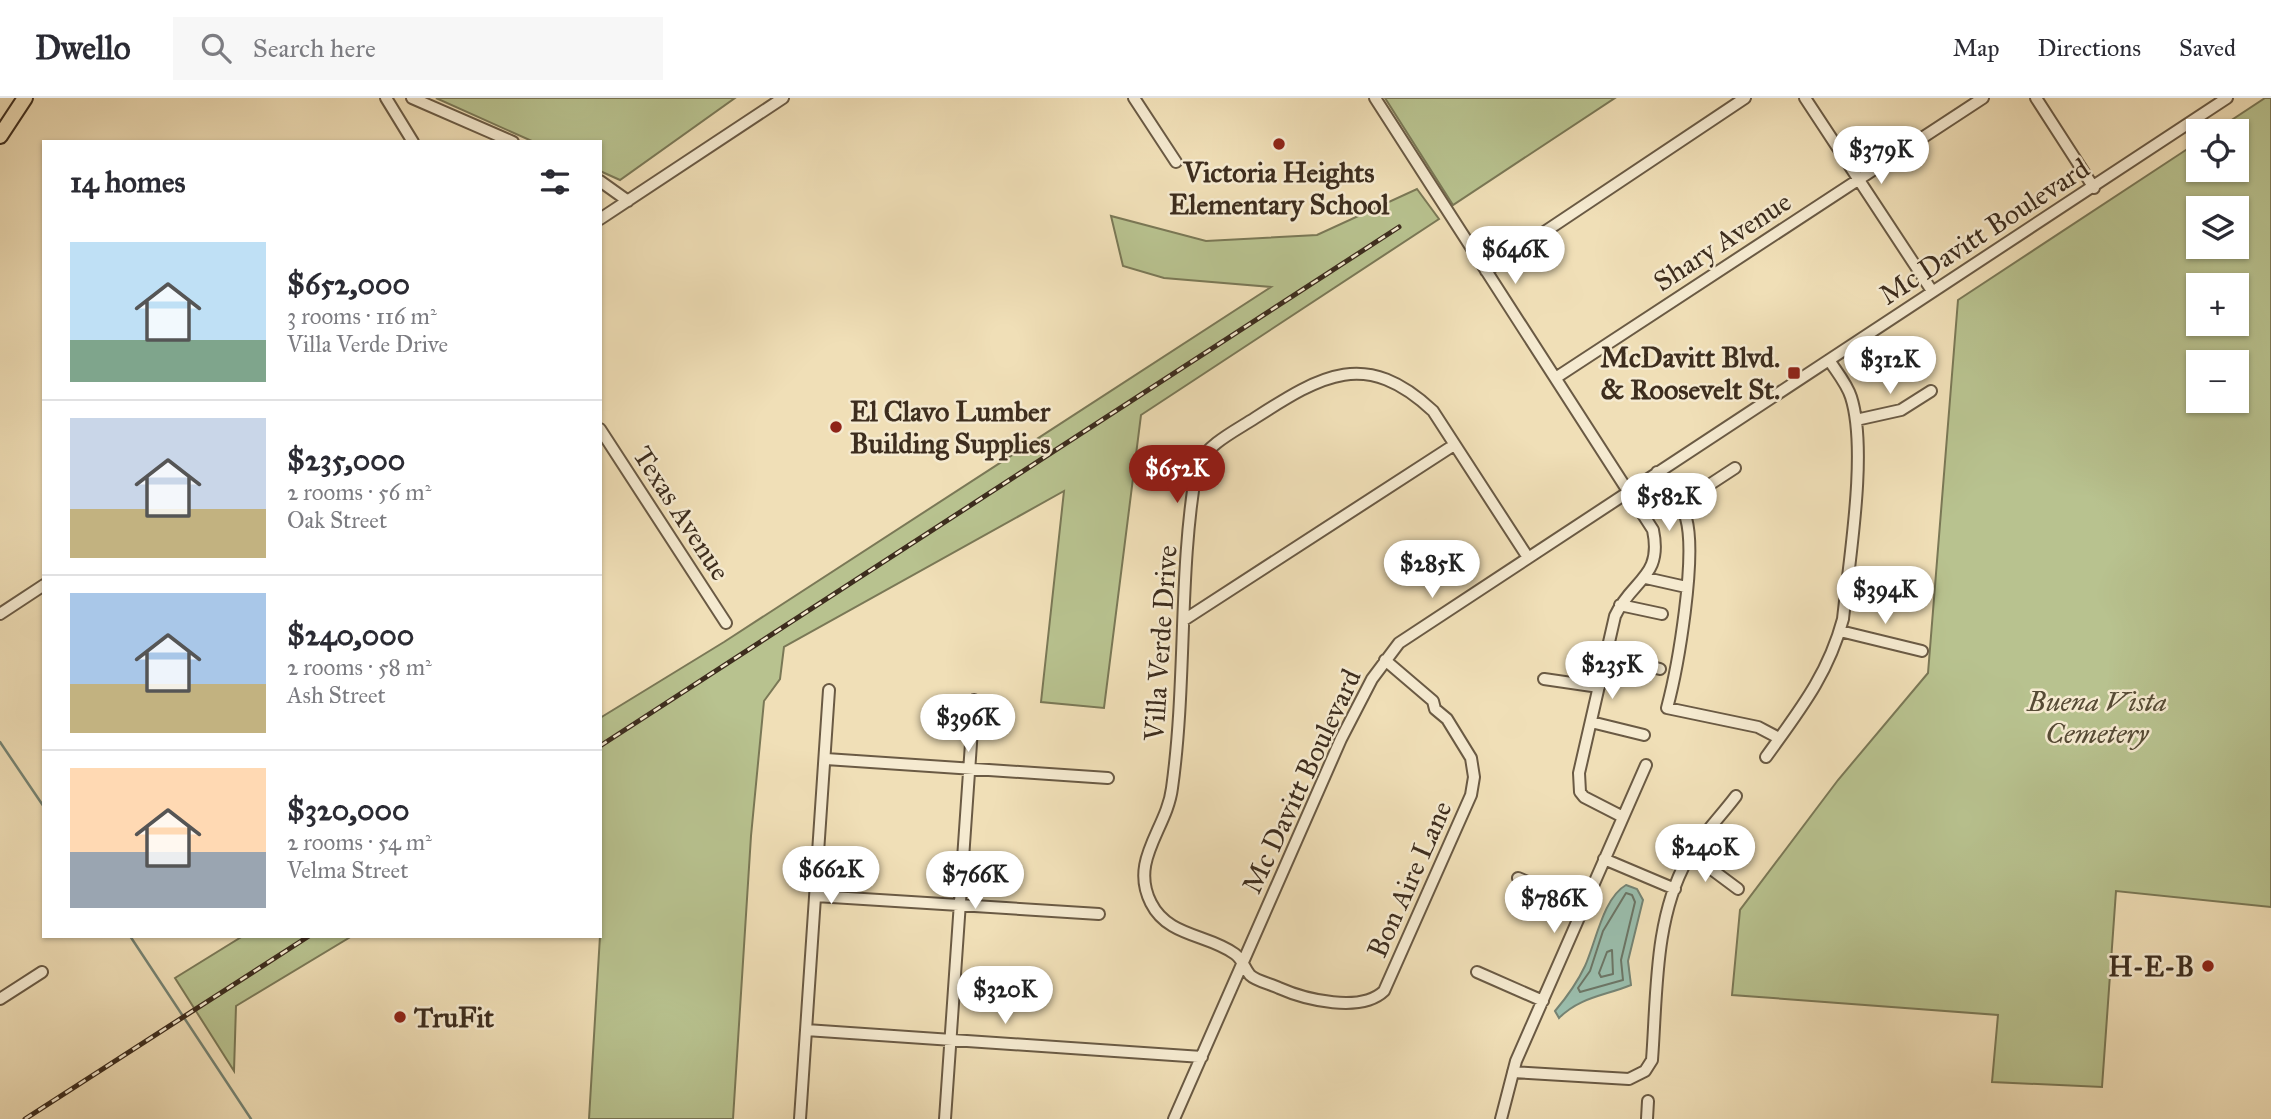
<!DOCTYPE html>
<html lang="en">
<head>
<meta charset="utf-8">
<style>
	:root { --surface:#fff; --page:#f7f7f7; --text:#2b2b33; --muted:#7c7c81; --line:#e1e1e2; --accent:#8f2418 }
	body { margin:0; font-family:"IM FELL Great Primer",serif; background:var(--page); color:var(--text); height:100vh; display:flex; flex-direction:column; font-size:26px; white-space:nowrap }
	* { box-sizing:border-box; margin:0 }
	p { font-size:23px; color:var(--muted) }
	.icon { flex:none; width:38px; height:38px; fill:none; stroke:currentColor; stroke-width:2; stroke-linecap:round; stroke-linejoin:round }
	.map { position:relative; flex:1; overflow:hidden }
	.sheet { position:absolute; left:42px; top:42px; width:560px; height:798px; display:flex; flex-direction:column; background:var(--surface); border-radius:0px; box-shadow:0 2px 5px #0004 }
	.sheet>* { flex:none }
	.fabs { position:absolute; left:2186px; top:21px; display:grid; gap:14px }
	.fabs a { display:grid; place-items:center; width:63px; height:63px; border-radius:0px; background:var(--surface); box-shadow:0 2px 5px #0004; font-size:35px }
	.price { position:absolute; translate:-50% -60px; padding:0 16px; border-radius:24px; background:#fff; color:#222; font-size:23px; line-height:46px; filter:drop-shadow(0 2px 4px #0008) }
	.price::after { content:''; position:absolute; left:50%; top:42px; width:21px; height:16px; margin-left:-10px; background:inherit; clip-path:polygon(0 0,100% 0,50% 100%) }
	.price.active { background:var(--accent); color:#fff }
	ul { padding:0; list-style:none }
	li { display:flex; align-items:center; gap:21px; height:175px; padding:0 28px }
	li+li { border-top:2px solid var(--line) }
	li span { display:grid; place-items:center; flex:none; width:196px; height:140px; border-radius:0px; color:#555 }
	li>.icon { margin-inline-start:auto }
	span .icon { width:84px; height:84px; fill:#fffc; stroke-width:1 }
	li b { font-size:30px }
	h2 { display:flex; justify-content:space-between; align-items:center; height:84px; padding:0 28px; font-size:30px }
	header { display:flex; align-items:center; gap:42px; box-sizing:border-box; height:98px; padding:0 35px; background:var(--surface); border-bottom:2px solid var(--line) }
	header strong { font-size:33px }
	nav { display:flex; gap:38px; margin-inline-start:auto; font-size:24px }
	.search { width:490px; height:63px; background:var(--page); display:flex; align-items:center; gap:18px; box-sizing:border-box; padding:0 24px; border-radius:0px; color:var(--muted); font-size:26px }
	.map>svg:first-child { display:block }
</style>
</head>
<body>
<header>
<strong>Dwello</strong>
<div class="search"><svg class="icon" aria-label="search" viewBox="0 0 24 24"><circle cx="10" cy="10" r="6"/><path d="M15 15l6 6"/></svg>Search here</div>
<nav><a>Map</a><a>Directions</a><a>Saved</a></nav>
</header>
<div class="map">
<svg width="2271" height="1021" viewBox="0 0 2271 1021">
	<rect width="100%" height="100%" fill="#f0dfb7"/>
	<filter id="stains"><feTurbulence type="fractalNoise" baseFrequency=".00286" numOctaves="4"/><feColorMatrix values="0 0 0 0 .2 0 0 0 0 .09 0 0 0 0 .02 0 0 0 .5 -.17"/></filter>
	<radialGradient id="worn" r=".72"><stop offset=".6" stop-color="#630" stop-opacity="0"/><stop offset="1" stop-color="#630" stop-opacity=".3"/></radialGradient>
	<path fill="#b8c28f" stroke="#7a7856" stroke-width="2" fill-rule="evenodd" d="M 436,0 L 735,0 L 620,82 L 600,73 L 600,44 L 534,44 Z
		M 1385,0 L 1615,0 L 1453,107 Z
		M 2265,0 L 2271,0 L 2271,809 L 2116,793 L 2102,989 L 1992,984 L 1998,917 L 1732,897 L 1740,812 L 1838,682 L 1928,575 L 1958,202 L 2198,44 L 2198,72 L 2236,72 L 2236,33 L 2215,33 ZM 2236,110 L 2236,149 L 2198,149 L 2198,110 ZM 2198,187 L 2236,187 L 2236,226 L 2198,226 ZM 2236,264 L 2236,303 L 2198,303 L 2198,264 Z
		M 1417,91 L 1439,121 L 1141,317 L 1104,610 L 1041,604 L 1064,393 L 784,549 L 780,581 L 764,603 L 751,738 L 733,1021 L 589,1021 L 600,838 L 600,620 L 724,544 L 1271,189 L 1164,180 L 1123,168 L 1111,118 L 1206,143 L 1317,137 Z
		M 243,838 L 352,838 L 236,908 L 234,973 L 175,880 Z"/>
	<path fill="#9abdac" stroke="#758373" stroke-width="2" d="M 1626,787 L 1637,791 L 1643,802 L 1628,863 L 1631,887 C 1604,898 1580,899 1559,920 L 1555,913 C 1566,900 1578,883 1585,868 C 1596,844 1603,800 1626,787 Z"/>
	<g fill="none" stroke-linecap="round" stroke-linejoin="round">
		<path stroke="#6c7565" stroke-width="2" d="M 1626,795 L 1632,797 L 1635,804 L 1621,862 L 1623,882 L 1580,894 L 1578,890 L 1590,873 L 1603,833 Z
			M 1612,852 L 1613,876 L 1601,879 L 1599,875 L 1607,854 Z"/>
		<path stroke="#758373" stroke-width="2.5" d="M 0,644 L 44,709
			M 130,838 L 251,1021"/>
		<g stroke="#6a5a44" stroke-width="14">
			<path id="minor" d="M 386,0 L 413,44
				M 412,0 L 513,44
				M 1134,0 L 1176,64
				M 1375,0 L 1653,432 C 1663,480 1632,481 1615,518 L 1579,675 L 1580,694 L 1584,699 L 1623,719
				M 1805,0 L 1932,193
				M 2036,0 L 2094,90
				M 600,83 L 628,103
				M 600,121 L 783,0
				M 1486,173 L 1745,0
				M 1557,279 L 1983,0
				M 1856,322 L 1901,312 L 1931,293
				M 600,331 L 726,525
				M 1657,374 C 1670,389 1680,402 1686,420 C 1697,459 1678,569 1667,610 L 1758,629 L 1779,640
				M 1680,406 L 1735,370
				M 1646,480 L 1686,489
				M 1620,507 L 1662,516
				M 0,516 L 44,487
				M 1184,522 L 1454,347
				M 1840,533 L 1922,553
				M 1606,558 L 1660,571
				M 1385,562 L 1433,603 L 1435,611 L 1447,621 L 1471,660 L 1474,679 L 1471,697 L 1384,893 C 1361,915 1306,902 1279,890 C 1271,886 1256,883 1250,877 C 1244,870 1243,862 1235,856 C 1208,836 1168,839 1151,805 C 1129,762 1167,731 1172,690 C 1187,583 1178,473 1197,367 C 1208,346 1235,333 1255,320 C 1322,277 1366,250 1433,313 L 1527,458
				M 1544,581 L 1599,589
				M 1591,624 L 1644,637
				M 1766,659 C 1799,613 1828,577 1843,521 C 1849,463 1868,352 1851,299 C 1847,286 1836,273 1829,262
				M 826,661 L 1108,680
				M 1691,756 L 1738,791
				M 1604,761 L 1675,791
				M 1518,780 L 1584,807
				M 816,798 L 1099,816
				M 1477,874 L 1543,903
				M 0,901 L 42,874
				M 806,932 L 1202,959
				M 1513,974 L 1629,981 L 1645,973 L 1652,962 C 1657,897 1654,821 1687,762 C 1700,739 1721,718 1736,698
				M 800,1021 L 829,592
				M 945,1021 L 974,602
				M 1174,1021 L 1341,641 L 1372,581 L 1399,545 L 2227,0
				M 1501,1021 L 1516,963 L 1646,667
				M 1647,1021 L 1648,1003"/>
		</g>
		<g stroke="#3d2d1e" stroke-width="18">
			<path id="major" d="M 0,38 L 25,0"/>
		</g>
		<use href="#minor" stroke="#f5ead0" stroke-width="10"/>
		<use href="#major" stroke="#f0dfb7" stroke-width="14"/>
		<g stroke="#3d2d1e" stroke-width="5">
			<path id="rail" d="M 600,648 L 1399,129
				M 25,1021 L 309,838"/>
		</g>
		<use href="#rail" stroke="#f5ead0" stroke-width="2.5" stroke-dasharray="8" stroke-linecap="butt"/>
	</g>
	<g fill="#8f2418" stroke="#f5ead0" stroke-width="2.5">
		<circle cx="1279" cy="46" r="7"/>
		<rect x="1787" y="268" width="14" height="14" rx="3.5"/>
		<circle cx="836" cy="329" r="7"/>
		<circle cx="2208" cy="868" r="7"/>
		<circle cx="400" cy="919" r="7"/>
	</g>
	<g text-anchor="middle" stroke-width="5" stroke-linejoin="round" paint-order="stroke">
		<g font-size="28" font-weight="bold" fill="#3d2d1e" stroke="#f5ead0" text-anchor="end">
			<text x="1279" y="84" text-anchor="middle">Victoria Heights<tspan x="1279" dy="32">Elementary School</tspan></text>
			<text x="1780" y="269">McDavitt Blvd.<tspan x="1780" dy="32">&amp; Roosevelt St.</tspan></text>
			<text x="850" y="323" text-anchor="start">El Clavo Lumber<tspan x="850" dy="32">Building Supplies</tspan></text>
			<text x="2194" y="878">H-E-B</text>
			<text x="414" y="929" text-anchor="start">TruFit</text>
		</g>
		<g font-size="28" fill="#3d2d1e" stroke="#f5ead0">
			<text transform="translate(1984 133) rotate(-33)" y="10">Mc Davitt Boulevard</text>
			<text transform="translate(1722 143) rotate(-33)" y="10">Shary Avenue</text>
			<text transform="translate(682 415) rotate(57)" y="10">Texas Avenue</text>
			<text transform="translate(1160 545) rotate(-86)" y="10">Villa Verde Drive</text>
			<text transform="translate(1301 683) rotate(-65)" y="10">Mc Davitt Boulevard</text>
			<text transform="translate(1409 781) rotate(-66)" y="10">Bon Aire Lane</text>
		</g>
		<g font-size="28" font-style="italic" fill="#564b35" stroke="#f5ead0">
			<text x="2097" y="613">Buena Vista<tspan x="2097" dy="32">Cemetery</tspan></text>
		</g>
	</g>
	<rect width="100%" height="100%" filter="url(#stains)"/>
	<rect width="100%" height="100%" fill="url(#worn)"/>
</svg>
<div class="fabs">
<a><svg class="icon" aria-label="locate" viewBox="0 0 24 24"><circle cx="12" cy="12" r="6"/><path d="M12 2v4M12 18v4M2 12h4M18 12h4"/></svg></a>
<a><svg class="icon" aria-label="layers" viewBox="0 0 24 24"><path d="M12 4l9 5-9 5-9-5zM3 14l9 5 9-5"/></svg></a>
<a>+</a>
<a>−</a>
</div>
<b class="price" style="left:1881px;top:88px">$379K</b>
<b class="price" style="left:1515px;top:188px">$646K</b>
<b class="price" style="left:1890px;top:298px">$312K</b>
<b class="price active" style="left:1177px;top:407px">$652K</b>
<b class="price" style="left:1669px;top:435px">$582K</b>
<b class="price" style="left:1432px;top:502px">$285K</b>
<b class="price" style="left:1885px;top:528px">$394K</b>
<b class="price" style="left:1612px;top:603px">$235K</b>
<b class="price" style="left:968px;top:656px">$396K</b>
<b class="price" style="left:1705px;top:786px">$240K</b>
<b class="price" style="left:831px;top:808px">$662K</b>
<b class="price" style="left:975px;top:813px">$766K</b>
<b class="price" style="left:1554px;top:837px">$786K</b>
<b class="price" style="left:1005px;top:928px">$320K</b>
<section class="sheet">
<h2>14 homes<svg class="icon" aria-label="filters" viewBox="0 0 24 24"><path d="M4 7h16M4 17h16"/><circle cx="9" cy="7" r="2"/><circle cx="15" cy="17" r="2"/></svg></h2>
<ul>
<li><span style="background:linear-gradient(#bfe0f5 70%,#7fa58c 0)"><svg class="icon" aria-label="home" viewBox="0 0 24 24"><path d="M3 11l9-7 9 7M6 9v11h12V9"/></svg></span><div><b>$652,000</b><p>3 rooms · 116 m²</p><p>Villa Verde Drive</p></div></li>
<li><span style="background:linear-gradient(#c9d6e8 65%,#c2b280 0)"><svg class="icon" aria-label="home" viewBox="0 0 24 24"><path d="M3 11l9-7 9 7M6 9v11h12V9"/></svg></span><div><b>$235,000</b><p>2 rooms · 56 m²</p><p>Oak Street</p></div></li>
<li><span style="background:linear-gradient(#a9c7e8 65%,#c2b280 0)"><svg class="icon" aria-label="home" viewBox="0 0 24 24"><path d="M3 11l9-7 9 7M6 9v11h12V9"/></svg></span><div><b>$240,000</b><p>2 rooms · 58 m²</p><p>Ash Street</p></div></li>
<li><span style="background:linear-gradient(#ffd9b3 60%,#9aa5b1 0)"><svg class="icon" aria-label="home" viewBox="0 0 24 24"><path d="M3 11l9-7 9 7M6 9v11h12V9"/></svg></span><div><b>$320,000</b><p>2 rooms · 54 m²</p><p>Velma Street</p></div></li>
</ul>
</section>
</div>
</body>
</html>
